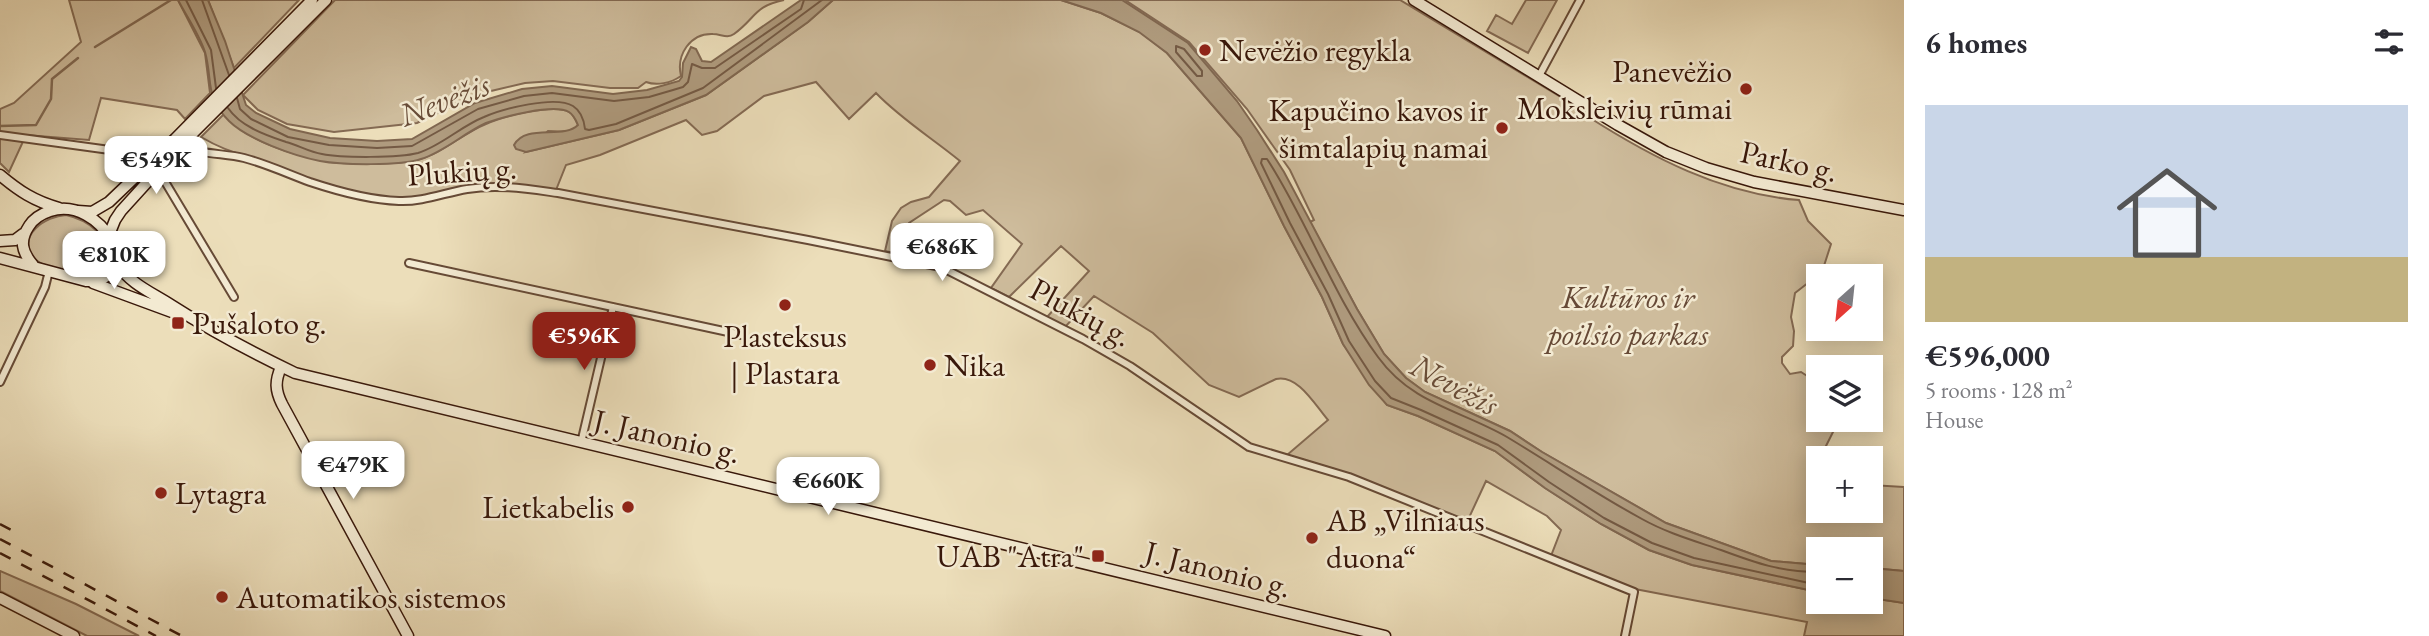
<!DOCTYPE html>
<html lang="en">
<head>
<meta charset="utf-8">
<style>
	:root { --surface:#fff; --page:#f7f7f7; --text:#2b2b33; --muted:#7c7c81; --accent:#8f2418 }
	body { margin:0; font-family:"EB Garamond",serif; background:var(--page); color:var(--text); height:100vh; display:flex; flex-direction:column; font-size:26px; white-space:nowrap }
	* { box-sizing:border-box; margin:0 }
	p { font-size:23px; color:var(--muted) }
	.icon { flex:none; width:38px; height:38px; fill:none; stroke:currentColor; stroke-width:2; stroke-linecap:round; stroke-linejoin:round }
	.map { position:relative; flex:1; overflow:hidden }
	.drawer { display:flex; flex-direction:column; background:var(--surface); width:525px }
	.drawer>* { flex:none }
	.needle { width:46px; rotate:207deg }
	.buttons { position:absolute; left:1806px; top:264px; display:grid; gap:14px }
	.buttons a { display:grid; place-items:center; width:77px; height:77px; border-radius:0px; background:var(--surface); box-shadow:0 4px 18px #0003; font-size:35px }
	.price { position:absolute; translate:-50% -60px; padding:0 16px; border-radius:14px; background:#fff; color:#222; font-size:23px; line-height:46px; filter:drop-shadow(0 2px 4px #0008) }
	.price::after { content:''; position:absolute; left:50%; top:42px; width:21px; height:16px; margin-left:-10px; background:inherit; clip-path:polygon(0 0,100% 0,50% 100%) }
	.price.selected { background:var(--accent); color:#fff }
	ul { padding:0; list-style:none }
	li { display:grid; align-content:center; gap:14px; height:371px; padding:0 21px }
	li span { display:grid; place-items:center; height:217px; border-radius:0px; color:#555 }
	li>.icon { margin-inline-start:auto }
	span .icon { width:126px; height:126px; fill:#fffc; stroke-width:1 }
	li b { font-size:30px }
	h2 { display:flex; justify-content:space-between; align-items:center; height:84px; padding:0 21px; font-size:30px }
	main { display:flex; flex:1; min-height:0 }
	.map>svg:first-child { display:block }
</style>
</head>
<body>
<main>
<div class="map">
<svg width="1904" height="636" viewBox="0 0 1904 636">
	<rect width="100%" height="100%" fill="#ecdeba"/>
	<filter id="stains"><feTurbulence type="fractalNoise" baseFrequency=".00286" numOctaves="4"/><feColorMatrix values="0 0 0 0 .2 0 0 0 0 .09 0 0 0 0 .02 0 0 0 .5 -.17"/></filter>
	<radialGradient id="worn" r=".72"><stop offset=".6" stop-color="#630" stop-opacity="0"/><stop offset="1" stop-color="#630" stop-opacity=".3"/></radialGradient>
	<path fill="#cebc9c" stroke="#846a53" stroke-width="2" d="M 69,0 L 178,0 L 205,53 L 210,93 L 185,119 L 177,110 L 101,98 L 89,140 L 26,135 L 9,172 L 0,163 L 0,109 L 14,103 L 81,42 Z
		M 208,0 L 299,0 L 234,68 Z
		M 335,0 L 784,0 C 754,6 756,18 734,34 C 727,39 721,34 713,34 C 690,33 676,55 681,76 C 671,83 657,86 646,82 L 638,88 L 610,88 L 553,81 L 525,83 L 491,91 L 452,106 L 417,123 L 334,132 L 287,124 L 258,110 L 243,95 Z
		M 833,0 L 1061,0 L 1101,13 L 1140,32 L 1167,53 L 1241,138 L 1284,226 L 1322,297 L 1343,344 L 1387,405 L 1418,416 L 1495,451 L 1545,488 L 1601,524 L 1649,550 L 1692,565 L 1818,592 L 1818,602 L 1871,602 L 1871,598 L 1904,603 L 1904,636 L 1804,636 L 1807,622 L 1635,589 L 1551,556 L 1561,530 L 1547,516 L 1486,481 L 1467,522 L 1334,469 L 1287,455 L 1328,420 C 1315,405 1298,374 1276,379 L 1239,397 L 1209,385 L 1153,333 L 1094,296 L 1065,327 L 1047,317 L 1089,271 L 1061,246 L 1009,297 L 991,288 L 1022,244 L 983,210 L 966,215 L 950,201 L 944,200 L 909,223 C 902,234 909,245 913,257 L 885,251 L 892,221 L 901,208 L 911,202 L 929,197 L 960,161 C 932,138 901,119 876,93 L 849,119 L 816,82 L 764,96 L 717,131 L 702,135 L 686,120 L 600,155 L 566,165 L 556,190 C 537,188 516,183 497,185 C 465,188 433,199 401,199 C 357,199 302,176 261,161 C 237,153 223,150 201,137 L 224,114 C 245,140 287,153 319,160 C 339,165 400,165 420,159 C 443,153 463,133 486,124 C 502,117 554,103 569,112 C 574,115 576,121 578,125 C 571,134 558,131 548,131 L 526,152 L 619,130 L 706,95 L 808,22 Z
		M 1125,0 L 1400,0 L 1584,111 L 1587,116 C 1651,157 1721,194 1799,200 L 1808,221 L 1831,244 L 1822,272 L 1795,293 L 1791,317 L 1794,331 L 1793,346 L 1782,357 L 1782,363 L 1790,374 L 1801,372 L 1818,383 L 1818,420 L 1839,420 L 1815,468 L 1818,470 L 1818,511 L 1871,511 L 1871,485 L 1904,487 L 1904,571 L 1871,568 L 1871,550 L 1818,550 L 1818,565 L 1771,561 L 1666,523 L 1542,452 L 1510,431 L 1425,392 L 1406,378 L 1384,354 L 1357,309 L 1310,222 L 1314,220 L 1290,170 L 1247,109 L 1189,42 Z
		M 1526,0 L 1557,0 L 1528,53 L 1487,31 L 1496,15 L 1512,24 Z
		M 66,215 C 89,220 109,236 110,261 L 103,273 C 98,274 92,277 87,276 C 76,275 40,266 34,258 C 16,235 46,216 66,215 Z
		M 0,571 L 76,604 L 139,636 L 87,636 L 0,591 Z"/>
	<path fill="#af9b7e" stroke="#806750" stroke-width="2" d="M 178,0 L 208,0 L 225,41 L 246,105 L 256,113 L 290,129 L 330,138 L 377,141 L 412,139 L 475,103 L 522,89 L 552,86 L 613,94 L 647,90 L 679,81 L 682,77 L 683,63 L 691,47 L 696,49 L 702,61 L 711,62 L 801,0 L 833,0 L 808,22 L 706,95 L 619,130 L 526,152 L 516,149 L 514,145 C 526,123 563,140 578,125 C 576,120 574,115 569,112 C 554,103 502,117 486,123 C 464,133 444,152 421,159 C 401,166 341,165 320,161 C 294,156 247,139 229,121 C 204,96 213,80 205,52 C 199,34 187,17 178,0 Z
		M 1061,0 L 1122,0 L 1188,43 L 1237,101 L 1257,130 L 1284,172 L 1357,309 L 1384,354 L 1406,378 L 1425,392 L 1510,431 L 1542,452 L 1666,523 L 1771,561 L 1818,565 L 1818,592 L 1692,565 L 1649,550 L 1601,524 L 1545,488 L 1495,451 L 1418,416 L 1387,405 L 1369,385 L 1343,344 L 1322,297 L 1284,226 L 1241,138 L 1167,53 L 1139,32 L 1101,13 Z
		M 1871,568 L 1904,571 L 1904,603 L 1871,598 Z"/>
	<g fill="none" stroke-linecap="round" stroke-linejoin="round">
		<path stroke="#745a44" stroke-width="2" d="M 186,0 L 211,50 L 216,88
			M 202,0 L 229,75
			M 1176,46 L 1184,49 L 1202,71 L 1202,76 L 1197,76 L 1176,52 Z
			M 237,98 L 240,109 L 251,119 L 288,137 L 329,145 L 377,148 L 412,146 L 478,109 L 524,96 L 552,93 L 614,101 L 649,97 L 673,90 L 683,87 L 688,82 L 692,64 L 702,68 L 715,68 L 801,9 L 804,0
			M 228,108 C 241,127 266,135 286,142 C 298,145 309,152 322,154 C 342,158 399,158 418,153 C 441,146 461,126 484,117 C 502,109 555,95 573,106 C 581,111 584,120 585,129 L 589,130 L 616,124 L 703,88 L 822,0
			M 1818,572 C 1781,572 1756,563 1721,550 C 1695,541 1667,533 1642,519 C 1596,494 1552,464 1507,437 C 1460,410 1412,404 1378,357 C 1333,296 1308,222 1267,159 L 1262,159 L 1261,163 L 1290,223 L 1328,294 L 1349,341 L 1375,381 L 1391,398 L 1421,410 L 1498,445 L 1549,482 L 1604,518 L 1652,543 L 1694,558 L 1818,585"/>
		<path stroke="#806750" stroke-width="2.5" d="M 95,47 L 171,0
			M 0,126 L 36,125 L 51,99 L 52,79 L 78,58"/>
		<g stroke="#664a36" stroke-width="10">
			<path id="street" d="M 1539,76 L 1580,0
				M 0,135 L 139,154
				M 181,145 C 200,155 224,153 244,158 C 267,164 288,174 310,182 C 337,191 370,200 399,201 C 422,202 444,193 467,189 C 498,184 528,189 558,193 L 808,240 L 941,267 L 1083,339 L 1130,366 L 1249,447 L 1349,477 L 1634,592 L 1625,636
				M 158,170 L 234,297
				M 409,263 L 742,335
				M 0,382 L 45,287 L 49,271
				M 581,443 L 613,307"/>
		</g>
		<g stroke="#39180a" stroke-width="13">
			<path id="secondary" d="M 1414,0 L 1618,125 L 1666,152 L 1706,168 L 1754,182 L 1904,210
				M 0,175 C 19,191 34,201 59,208
				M 78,211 L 92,212 L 109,202 L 175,139 L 312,0
				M 109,235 L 115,220 L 121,211 L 181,145 L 326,0
				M 0,241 L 15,240 L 23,234
				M 0,258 L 86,281 C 149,281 101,194 50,211 C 41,214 34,218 29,226 C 19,241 22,252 33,265
				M 116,263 C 132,285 149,291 171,305 C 210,330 253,353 295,373 L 1385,636
				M 93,283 L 180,315
				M 281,367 C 275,381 275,390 282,404 L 408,636
				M 0,598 L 74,636"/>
		</g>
		<use href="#street" stroke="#f3ead2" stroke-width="6"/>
		<use href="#secondary" stroke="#f3ead2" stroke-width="10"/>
		<path stroke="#39180a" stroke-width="2.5" stroke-dasharray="12 12" stroke-linecap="butt" d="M 0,524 L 15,532
			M 0,539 L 182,636
			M 0,553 L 156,636"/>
	</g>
	<g fill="#8f2418" stroke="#f3ead2" stroke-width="2.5">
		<circle cx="1205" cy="50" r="7"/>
		<circle cx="1746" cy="89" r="7"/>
		<circle cx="1502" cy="128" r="7"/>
		<circle cx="785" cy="305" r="7"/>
		<rect x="171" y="316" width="14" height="14" rx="3.5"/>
		<circle cx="930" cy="365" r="7"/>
		<circle cx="161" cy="493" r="7"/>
		<circle cx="628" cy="507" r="7"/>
		<circle cx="1312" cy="538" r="7"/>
		<rect x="1091" y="549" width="14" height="14" rx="3.5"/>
		<circle cx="222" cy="597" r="7"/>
	</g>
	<g text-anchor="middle" stroke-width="5" stroke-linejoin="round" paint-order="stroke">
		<g font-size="32" fill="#39180a" stroke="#f3ead2" text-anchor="start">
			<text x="1219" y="61">Nevėžio regykla</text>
			<text x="1732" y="82" text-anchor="end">Panevėžio<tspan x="1732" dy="37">Moksleivių rūmai</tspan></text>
			<text x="1488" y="121" text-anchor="end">Kapučino kavos ir<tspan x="1488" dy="37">šimtalapių namai</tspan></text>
			<text x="192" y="334">Pušaloto g.</text>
			<text x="785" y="347" text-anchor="middle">Plasteksus<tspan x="785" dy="37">| Plastara</tspan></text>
			<text x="944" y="376">Nika</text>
			<text x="175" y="504">Lytagra</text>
			<text x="614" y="518" text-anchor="end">Lietkabelis</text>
			<text x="1326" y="531">AB „Vilniaus<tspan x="1326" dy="37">duona“</tspan></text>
			<text x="1084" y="567" text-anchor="end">UAB "Atra"</text>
			<text x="236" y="608">Automatikos sistemos</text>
		</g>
		<g font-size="32" fill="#39180a" stroke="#f3ead2">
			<text transform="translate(1789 161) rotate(12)" y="11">Parko g.</text>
			<text transform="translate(462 171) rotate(-4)" y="11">Plukių g.</text>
			<text transform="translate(1081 312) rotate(28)" y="11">Plukių g.</text>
			<text transform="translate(667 436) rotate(13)" y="11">J. Janonio g.</text>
			<text transform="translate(1218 569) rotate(14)" y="11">J. Janonio g.</text>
		</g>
		<g font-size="32" font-style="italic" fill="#664936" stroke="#f3ead2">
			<text x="1628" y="308">Kultūros ir<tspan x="1628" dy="37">poilsio parkas</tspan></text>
		</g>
		<g font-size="33" font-style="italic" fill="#684c38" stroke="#f3ead2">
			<text transform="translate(444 99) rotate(-21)" y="12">Nevėžis</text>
			<text transform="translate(1455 384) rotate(28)" y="12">Nevėžis</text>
		</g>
	</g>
	<rect width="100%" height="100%" filter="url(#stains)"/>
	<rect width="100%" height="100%" fill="url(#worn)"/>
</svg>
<div class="buttons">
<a><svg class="needle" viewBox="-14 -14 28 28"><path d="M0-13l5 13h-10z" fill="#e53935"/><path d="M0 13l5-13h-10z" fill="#7c7c81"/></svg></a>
<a><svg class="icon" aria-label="layers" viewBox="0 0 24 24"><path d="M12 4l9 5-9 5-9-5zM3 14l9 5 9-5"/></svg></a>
<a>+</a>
<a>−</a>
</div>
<b class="price" style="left:156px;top:196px">€549K</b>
<b class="price" style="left:942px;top:283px">€686K</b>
<b class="price" style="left:114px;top:291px">€810K</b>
<b class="price selected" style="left:584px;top:372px">€596K</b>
<b class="price" style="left:353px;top:501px">€479K</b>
<b class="price" style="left:828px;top:517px">€660K</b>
</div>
<section class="drawer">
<h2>6 homes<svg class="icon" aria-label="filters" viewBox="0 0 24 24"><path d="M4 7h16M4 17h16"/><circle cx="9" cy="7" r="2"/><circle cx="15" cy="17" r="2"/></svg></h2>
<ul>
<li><span style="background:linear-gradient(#c9d6e8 70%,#c2b280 0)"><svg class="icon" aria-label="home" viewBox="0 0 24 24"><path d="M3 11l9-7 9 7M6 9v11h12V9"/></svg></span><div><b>€596,000</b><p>5 rooms · 128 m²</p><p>House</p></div></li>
</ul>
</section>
</main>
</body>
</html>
